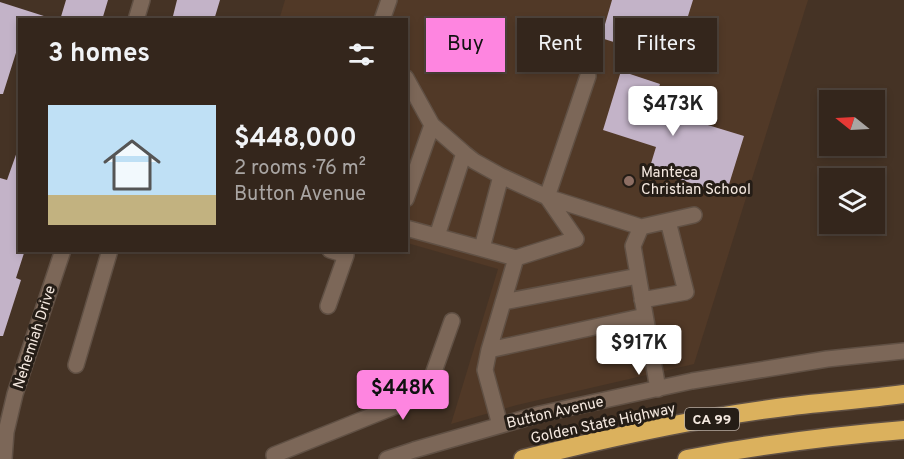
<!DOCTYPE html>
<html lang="en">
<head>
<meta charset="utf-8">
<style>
	:root { --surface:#34261c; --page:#3c2e25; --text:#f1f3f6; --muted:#a9a5a3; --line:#4e433b; --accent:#fe85e0 }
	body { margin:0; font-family:Overpass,sans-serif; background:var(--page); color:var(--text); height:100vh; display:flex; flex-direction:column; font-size:22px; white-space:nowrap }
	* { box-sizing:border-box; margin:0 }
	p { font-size:20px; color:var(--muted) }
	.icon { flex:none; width:33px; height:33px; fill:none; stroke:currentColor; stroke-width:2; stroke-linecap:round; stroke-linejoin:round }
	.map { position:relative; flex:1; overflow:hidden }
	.side { position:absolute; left:18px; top:18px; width:390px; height:234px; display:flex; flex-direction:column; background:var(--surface); border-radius:0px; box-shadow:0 3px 9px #0003,0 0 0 2px var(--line) }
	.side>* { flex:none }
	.top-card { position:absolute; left:426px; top:18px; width:387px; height:54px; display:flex; gap:12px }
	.needle { width:39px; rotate:288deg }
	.buttons { position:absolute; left:819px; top:90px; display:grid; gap:12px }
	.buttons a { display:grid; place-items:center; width:66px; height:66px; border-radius:0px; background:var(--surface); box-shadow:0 3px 9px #0003,0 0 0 2px var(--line); font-size:30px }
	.price { position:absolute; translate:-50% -51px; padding:0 14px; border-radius:6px; background:#fff; color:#222; font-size:20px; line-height:39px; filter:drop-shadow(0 2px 3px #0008) }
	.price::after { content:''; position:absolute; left:50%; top:36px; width:18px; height:14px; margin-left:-9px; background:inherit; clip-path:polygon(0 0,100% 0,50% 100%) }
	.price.active { background:var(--accent); color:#111 }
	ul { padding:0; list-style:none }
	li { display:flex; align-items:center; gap:18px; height:150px; padding:0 30px }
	li span { display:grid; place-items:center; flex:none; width:168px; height:120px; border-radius:0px; color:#555 }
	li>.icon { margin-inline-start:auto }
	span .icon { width:72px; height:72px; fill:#fffc; stroke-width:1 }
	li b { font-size:26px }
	h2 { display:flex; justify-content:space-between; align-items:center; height:72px; padding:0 30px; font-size:26px }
	.tag { padding:0 21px; border-radius:0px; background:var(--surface); box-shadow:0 3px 9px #0003,0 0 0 2px var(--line); font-size:21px; line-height:54px }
	.tag.active { background:var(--accent); color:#111 }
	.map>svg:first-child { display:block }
</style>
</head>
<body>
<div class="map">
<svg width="904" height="459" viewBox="0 0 904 459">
	<rect width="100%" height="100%" fill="#453325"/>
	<path fill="#513927" d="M 285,0 L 808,0 L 694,364 L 517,405 L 451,424 L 498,269 L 407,243 L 406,20 L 279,20 Z"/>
	<path fill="#c3b3c8" d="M 66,0 L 108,0 L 102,20 L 60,20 Z
		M 177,0 L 220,0 L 214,20 L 172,20 Z
		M 612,0 L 693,0 L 674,61 L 601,38 Z
		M 0,2 L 47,17 L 46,20 L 20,20 L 20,40 L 3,94 L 0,94 Z
		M 621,71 L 660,84 L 652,108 L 744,136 L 726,194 L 649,170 L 656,147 L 603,130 Z
		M 18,149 L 20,149 L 20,250 L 25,250 L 16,278 L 21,280 L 3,336 L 0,336 L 0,178 L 7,180 Z"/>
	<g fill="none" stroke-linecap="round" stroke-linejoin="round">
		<g stroke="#605044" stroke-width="18">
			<path id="minor" d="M 136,20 L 142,0
				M 382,20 L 389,0
				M 406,78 L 432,125 L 464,153 L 474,161 L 501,176 L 547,197 L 588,76
				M 547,197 L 641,227 L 694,215
				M 406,199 L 432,125
				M 641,227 L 633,246 L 658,389
				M 406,228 L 516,258 L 489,350 L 485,370 L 500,425
				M 437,236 L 464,153
				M 482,248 L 501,176
				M 516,258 L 576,239 L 547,197
				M 642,300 L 686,292 L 668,221
				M 503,302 L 638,276
				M 328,306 L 346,255 L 330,250
				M 489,350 L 645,316
				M 76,365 L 110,250
				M 4,459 L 6,432 L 15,394 L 63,250
				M 275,459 L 274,455 L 426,394 L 452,321
				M 387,459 L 414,450 L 540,414 L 692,381 L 827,359 L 904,351"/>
		</g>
		<g stroke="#605044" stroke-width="21">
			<path id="highway" d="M 523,459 C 607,438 692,419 777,408 C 819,402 862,400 904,394
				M 687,459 C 759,445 831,436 904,430"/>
		</g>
		<use href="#minor" stroke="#7c6758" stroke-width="15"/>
		<use href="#highway" stroke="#dbb15d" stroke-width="18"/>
	</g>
	<circle fill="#8d6e63" stroke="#251d16" stroke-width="2" cx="629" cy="181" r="6"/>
	<g text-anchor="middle" stroke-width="6" stroke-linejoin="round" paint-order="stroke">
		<rect fill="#251d16" stroke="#b7aca3" stroke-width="1.5" x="685" y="408" width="54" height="22" rx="4.5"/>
		<g font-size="14" font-weight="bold" fill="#f5e9e0">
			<text x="712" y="424">CA 99</text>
		</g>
		<g font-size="15" fill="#f5e9e0" stroke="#251d16" text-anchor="start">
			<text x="641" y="177">Manteca<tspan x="641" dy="17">Christian School</tspan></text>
		</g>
		<g font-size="15" fill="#f5e9e0" stroke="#251d16">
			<text transform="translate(34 337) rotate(-72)" y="5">Nehemiah Drive</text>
			<text transform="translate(555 412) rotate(-13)" y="5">Button Avenue</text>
			<text transform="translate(603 423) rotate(-12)" y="5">Golden State Highway</text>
		</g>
	</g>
</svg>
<div class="buttons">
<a><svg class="needle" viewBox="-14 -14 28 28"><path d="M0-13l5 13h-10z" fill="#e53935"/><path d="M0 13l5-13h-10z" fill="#a9a5a3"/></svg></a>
<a><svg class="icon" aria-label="layers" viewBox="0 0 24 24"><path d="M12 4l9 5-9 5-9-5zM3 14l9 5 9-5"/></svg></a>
</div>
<b class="price" style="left:673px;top:137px">$473K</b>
<b class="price" style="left:639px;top:376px">$917K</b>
<b class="price active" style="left:403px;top:421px">$448K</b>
<div class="top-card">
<a class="tag active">Buy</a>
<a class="tag">Rent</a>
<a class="tag">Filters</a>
</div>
<section class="side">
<h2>3 homes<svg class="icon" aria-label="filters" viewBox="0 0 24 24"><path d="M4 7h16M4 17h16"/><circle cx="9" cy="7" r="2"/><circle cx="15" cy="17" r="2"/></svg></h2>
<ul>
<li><span style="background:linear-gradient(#bfe0f5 75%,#c2b280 0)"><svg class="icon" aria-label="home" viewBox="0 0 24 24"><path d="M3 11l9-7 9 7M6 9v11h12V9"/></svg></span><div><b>$448,000</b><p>2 rooms · 76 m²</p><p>Button Avenue</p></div></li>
</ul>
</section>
</div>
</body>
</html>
